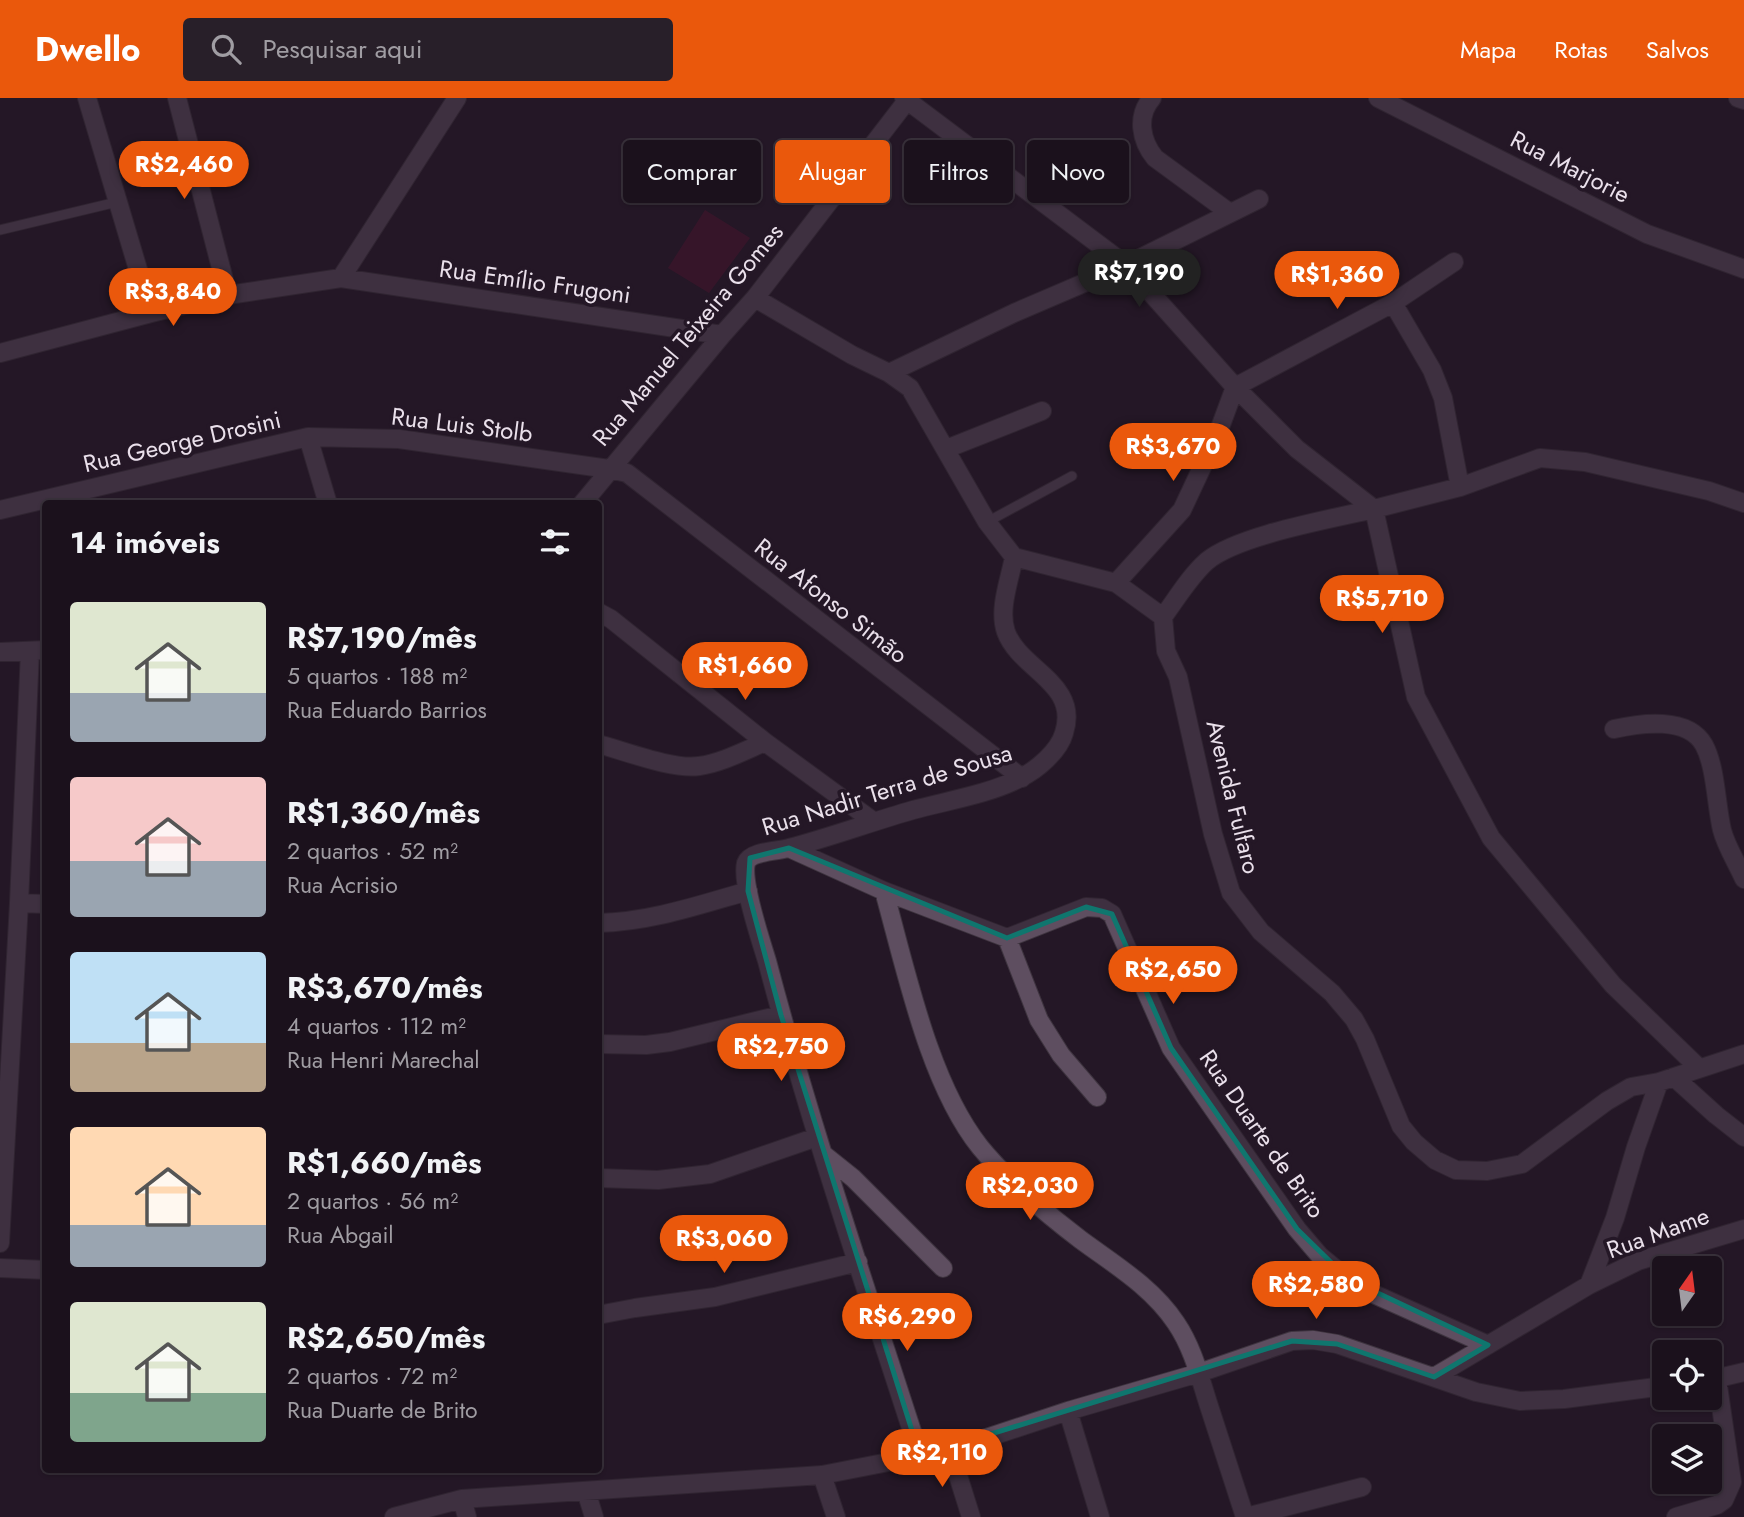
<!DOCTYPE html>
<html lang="pt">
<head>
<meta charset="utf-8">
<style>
	:root { --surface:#1b111c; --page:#281f29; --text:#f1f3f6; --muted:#a09da3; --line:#39313b; --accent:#ea580c }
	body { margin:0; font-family:Jost,sans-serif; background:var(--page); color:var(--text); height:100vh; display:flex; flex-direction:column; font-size:26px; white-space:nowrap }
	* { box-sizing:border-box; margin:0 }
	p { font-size:23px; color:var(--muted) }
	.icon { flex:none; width:38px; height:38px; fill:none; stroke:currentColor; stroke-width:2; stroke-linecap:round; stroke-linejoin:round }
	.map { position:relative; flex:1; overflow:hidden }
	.sheet { position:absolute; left:42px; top:402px; width:560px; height:973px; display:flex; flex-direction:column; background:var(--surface); border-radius:7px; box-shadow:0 2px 5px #0004,0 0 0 2px var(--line) }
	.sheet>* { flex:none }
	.banner { position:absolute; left:623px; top:42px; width:665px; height:63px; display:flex; gap:14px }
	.needle { width:46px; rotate:14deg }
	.controls { position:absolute; left:1652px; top:1158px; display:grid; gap:14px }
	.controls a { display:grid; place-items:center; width:70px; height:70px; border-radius:7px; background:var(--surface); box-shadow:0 2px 5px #0004,0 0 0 2px var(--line); font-size:35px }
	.price { position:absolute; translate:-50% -60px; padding:0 16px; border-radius:24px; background:var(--accent); color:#fff; font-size:23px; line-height:46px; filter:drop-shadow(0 2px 4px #0008) }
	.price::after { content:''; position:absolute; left:50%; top:42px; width:21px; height:16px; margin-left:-10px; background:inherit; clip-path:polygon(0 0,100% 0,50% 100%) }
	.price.active { background:#222; color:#fff }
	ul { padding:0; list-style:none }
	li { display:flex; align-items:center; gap:21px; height:175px; padding:0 28px }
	li span { display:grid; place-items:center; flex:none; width:196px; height:140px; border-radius:7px; color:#555 }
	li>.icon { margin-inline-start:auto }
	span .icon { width:84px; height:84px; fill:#fffc; stroke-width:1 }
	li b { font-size:30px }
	h2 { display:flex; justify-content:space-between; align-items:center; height:84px; padding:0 28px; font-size:30px }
	.pill { padding:0 24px; border-radius:7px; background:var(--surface); box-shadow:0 2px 5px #0004,0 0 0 2px var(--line); font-size:24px; line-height:63px }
	.pill.active { background:var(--accent); color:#fff }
	header { display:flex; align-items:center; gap:42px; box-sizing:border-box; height:98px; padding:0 35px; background:var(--accent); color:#fff }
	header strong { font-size:33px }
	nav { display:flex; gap:38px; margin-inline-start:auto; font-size:24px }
	.search { width:490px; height:63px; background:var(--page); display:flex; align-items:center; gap:18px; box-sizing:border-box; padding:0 24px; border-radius:7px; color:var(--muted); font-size:26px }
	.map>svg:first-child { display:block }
</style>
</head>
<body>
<header>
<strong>Dwello</strong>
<div class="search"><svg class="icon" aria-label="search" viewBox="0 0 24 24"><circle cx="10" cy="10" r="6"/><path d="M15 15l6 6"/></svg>Pesquisar aqui</div>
<nav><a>Mapa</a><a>Rotas</a><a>Salvos</a></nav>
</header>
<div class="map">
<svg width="1744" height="1419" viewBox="0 0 1744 1419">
	<rect width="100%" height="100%" fill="#241726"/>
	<path fill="#4d132e" d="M 705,112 L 750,140 L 709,195 L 668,170 Z"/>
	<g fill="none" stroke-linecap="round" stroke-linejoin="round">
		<g stroke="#3e343f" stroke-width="11">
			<path id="lane" d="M 0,132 L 117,104
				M 987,424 L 1072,378"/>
		</g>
		<g stroke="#3e343f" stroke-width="20">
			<path id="street" d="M 87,0 L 151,215
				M 177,0 L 228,197
				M 904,0 L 1126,167 L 1235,289 L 1297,351 L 1374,411
				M 1152,0 C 1136,18 1141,43 1155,60 L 1230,115
				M 1378,0 L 1647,136 L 1744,171
				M 1738,0 L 1744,2
				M 341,180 L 457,0
				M 755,200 L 852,257 L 889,275 L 910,290 L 987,424 L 1014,459 L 1116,485 L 1163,519 L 1166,553 L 1178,579 L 1213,736 L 1231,795 L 1261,834 L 1332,895 L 1354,921 L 1365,941 L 1401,1028 L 1414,1044 L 1435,1062 L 1456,1072 L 1487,1073 L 1522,1066 L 1607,1003 L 1631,989 L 1659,984 L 1744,956
				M 1393,205 L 1432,272 L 1443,300 L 1460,389
				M 0,255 L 151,215 L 228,197 L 341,180 L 722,237
				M 889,275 L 1014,215 L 1126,167 L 1259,101
				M 308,339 L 328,406
				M 946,351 L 1042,313
				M 582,406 L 722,237 L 755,200 L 909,0
				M 0,412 L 308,339 L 399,341 L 609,371 L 627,375 L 1022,680
				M 1116,485 L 1182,412 L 1218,335 L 1235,289 L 1393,205 L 1454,164
				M 598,514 L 611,521 L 765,644 L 873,723
				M 1163,519 C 1177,500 1190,478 1207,463 C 1238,437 1332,421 1374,411
				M 0,554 L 46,552
				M 1614,631 C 1640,625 1688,618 1704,647 C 1716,669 1716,707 1722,732 C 1726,748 1737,765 1744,781
				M 598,646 C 625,653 673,672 699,668 C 721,665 744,653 765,644
				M 789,750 L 884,793 L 1007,840 L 1086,809 L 1102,810 L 1112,816 L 1171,950 L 1297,1131 L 1320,1158 L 1348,1181 L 1376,1197 L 1488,1247
				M 884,793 C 906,872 929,985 980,1049 C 1006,1081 1048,1117 1081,1142 C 1115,1167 1152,1189 1176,1225 C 1193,1250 1200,1280 1209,1308 C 1221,1345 1233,1382 1245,1419
				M 19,805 L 46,806
				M 598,825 C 650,824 699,807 748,793
				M 1007,840 L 1039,922 L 1061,957 L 1097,999
				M 598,946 L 646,947 L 670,944 L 781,917
				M 1699,970 L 1613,887 L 1491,740 L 1416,599 L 1374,411 L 1460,389 L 1540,360 L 1585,364 L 1709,393 L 1744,405
				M 1674,979 L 1716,1017 L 1744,1039
				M 823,1056 L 853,1080 L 943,1170
				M 598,1080 L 658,1082 L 710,1076 L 817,1039
				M 0,1145 L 19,805 L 30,553
				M 0,1170 L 46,1172
				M 1589,1187 L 1638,1163 L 1744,1131
				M 598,1217 L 635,1210 L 715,1199 L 858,1164
				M 1434,1279 L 1589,1187 L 1615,1120 L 1636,1049 L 1659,984
				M 1710,1282 L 1744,1274
				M 1068,1313 L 1100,1419
				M 950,1352 L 971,1419
				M 920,1358 C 867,1193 811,1030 767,863 C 761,843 741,784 746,765 C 750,753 779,753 789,750 C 831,739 871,724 913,712 C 946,703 990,696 1020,680 C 1037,672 1059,653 1064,635 C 1080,585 1020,572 1006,534 C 998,511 1010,481 1014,459
				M 822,1377 L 836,1419
				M 586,1393 L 594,1419
				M 462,1401 L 467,1419
				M 394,1419 L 462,1401 L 822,1377 L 950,1352 L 1068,1313 L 1199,1275 L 1292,1243 L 1313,1242 L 1337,1246 L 1476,1294 L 1520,1303 L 1564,1301 L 1664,1288
				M 1246,1419 L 1362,1389
				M 1676,1419 L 1717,1407 L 1724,1402 L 1732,1384 L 1717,1281"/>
		</g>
		<use href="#lane" stroke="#5e4e60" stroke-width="9"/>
		<use href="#street" stroke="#5e4e60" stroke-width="18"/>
	</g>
	<path d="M0 0H1744V1419H0ZM 789,750 L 1007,840 L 1086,809 L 1112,816 L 1171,950 L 1297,1131 L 1348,1181 L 1488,1247 L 1434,1279 L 1337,1246 L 1292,1243 L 920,1358 L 781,917 L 748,793 L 750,760 Z" fill="#241726" fill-opacity=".55" fill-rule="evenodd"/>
	<path fill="none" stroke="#0f766e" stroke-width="5" stroke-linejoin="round" d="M 789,750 L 1007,840 L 1086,809 L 1112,816 L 1171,950 L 1297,1131 L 1348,1181 L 1488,1247 L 1434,1279 L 1337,1246 L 1292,1243 L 920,1358 L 781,917 L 748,793 L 750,760 Z"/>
	<g text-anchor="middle" stroke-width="7" stroke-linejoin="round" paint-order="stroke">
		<g font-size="24" fill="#eae0eb" stroke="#241726">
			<text transform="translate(1570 69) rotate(27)" y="8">Rua Marjorie</text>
			<text transform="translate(535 184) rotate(8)" y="8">Rua Emílio Frugoni</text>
			<text transform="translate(688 237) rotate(-50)" y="8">Rua Manuel Teixeira Gomes</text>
			<text transform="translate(462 327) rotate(7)" y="8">Rua Luis Stolb</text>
			<text transform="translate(182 344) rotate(-13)" y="8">Rua George Drosini</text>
			<text transform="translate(831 503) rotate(38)" y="8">Rua Afonso Simão</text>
			<text transform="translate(887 692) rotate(-17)" y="8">Rua Nadir Terra de Sousa</text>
			<text transform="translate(1233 699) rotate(76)" y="8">Avenida Fulfaro</text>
			<text transform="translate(1262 1036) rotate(55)" y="8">Rua Duarte de Brito</text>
			<text transform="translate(1658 1135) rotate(-20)" y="8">Rua Mame</text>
		</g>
	</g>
</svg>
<div class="controls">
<a><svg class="needle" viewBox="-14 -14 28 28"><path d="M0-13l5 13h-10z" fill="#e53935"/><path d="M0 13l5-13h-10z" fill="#a09da3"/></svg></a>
<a><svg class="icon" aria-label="locate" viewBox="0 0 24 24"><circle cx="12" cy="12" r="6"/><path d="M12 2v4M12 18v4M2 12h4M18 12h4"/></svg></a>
<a><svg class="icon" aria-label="layers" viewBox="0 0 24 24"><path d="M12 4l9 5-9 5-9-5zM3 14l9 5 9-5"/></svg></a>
</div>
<b class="price" style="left:184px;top:103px">R$2,460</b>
<b class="price active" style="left:1139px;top:211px">R$7,190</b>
<b class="price" style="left:1337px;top:213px">R$1,360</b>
<b class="price" style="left:173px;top:230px">R$3,840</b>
<b class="price" style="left:1173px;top:385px">R$3,670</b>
<b class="price" style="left:1382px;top:537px">R$5,710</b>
<b class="price" style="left:745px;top:604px">R$1,660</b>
<b class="price" style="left:1173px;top:908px">R$2,650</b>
<b class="price" style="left:781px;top:985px">R$2,750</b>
<b class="price" style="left:1030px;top:1124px">R$2,030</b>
<b class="price" style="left:724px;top:1177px">R$3,060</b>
<b class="price" style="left:1316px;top:1223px">R$2,580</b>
<b class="price" style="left:907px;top:1255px">R$6,290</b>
<b class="price" style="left:942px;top:1391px">R$2,110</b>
<div class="banner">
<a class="pill">Comprar</a>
<a class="pill active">Alugar</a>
<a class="pill">Filtros</a>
<a class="pill">Novo</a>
</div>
<section class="sheet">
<h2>14 imóveis<svg class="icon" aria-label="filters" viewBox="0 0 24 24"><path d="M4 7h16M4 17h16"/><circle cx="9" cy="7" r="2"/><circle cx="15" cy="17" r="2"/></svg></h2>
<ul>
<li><span style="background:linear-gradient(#dfe7d0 65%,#9aa5b1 0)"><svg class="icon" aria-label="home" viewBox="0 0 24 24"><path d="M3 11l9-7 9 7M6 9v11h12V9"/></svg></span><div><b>R$7,190/mês</b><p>5 quartos · 188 m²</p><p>Rua Eduardo Barrios</p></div></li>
<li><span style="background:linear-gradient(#f6c9c9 60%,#9aa5b1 0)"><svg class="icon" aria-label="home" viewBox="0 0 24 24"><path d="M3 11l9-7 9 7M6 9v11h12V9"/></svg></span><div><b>R$1,360/mês</b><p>2 quartos · 52 m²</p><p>Rua Acrisio</p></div></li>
<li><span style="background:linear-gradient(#bfe0f5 65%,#b9a48a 0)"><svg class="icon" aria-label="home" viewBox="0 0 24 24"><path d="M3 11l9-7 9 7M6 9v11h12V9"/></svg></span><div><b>R$3,670/mês</b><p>4 quartos · 112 m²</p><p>Rua Henri Marechal</p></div></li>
<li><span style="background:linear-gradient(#ffd9b3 70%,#9aa5b1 0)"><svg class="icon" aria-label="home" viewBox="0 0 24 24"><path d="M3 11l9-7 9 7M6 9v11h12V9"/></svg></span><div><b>R$1,660/mês</b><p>2 quartos · 56 m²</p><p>Rua Abgail</p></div></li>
<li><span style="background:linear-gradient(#dfe7d0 65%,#7fa58c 0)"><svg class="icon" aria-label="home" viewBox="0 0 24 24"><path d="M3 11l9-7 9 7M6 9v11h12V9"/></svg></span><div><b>R$2,650/mês</b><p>2 quartos · 72 m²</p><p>Rua Duarte de Brito</p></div></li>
</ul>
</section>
</div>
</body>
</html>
